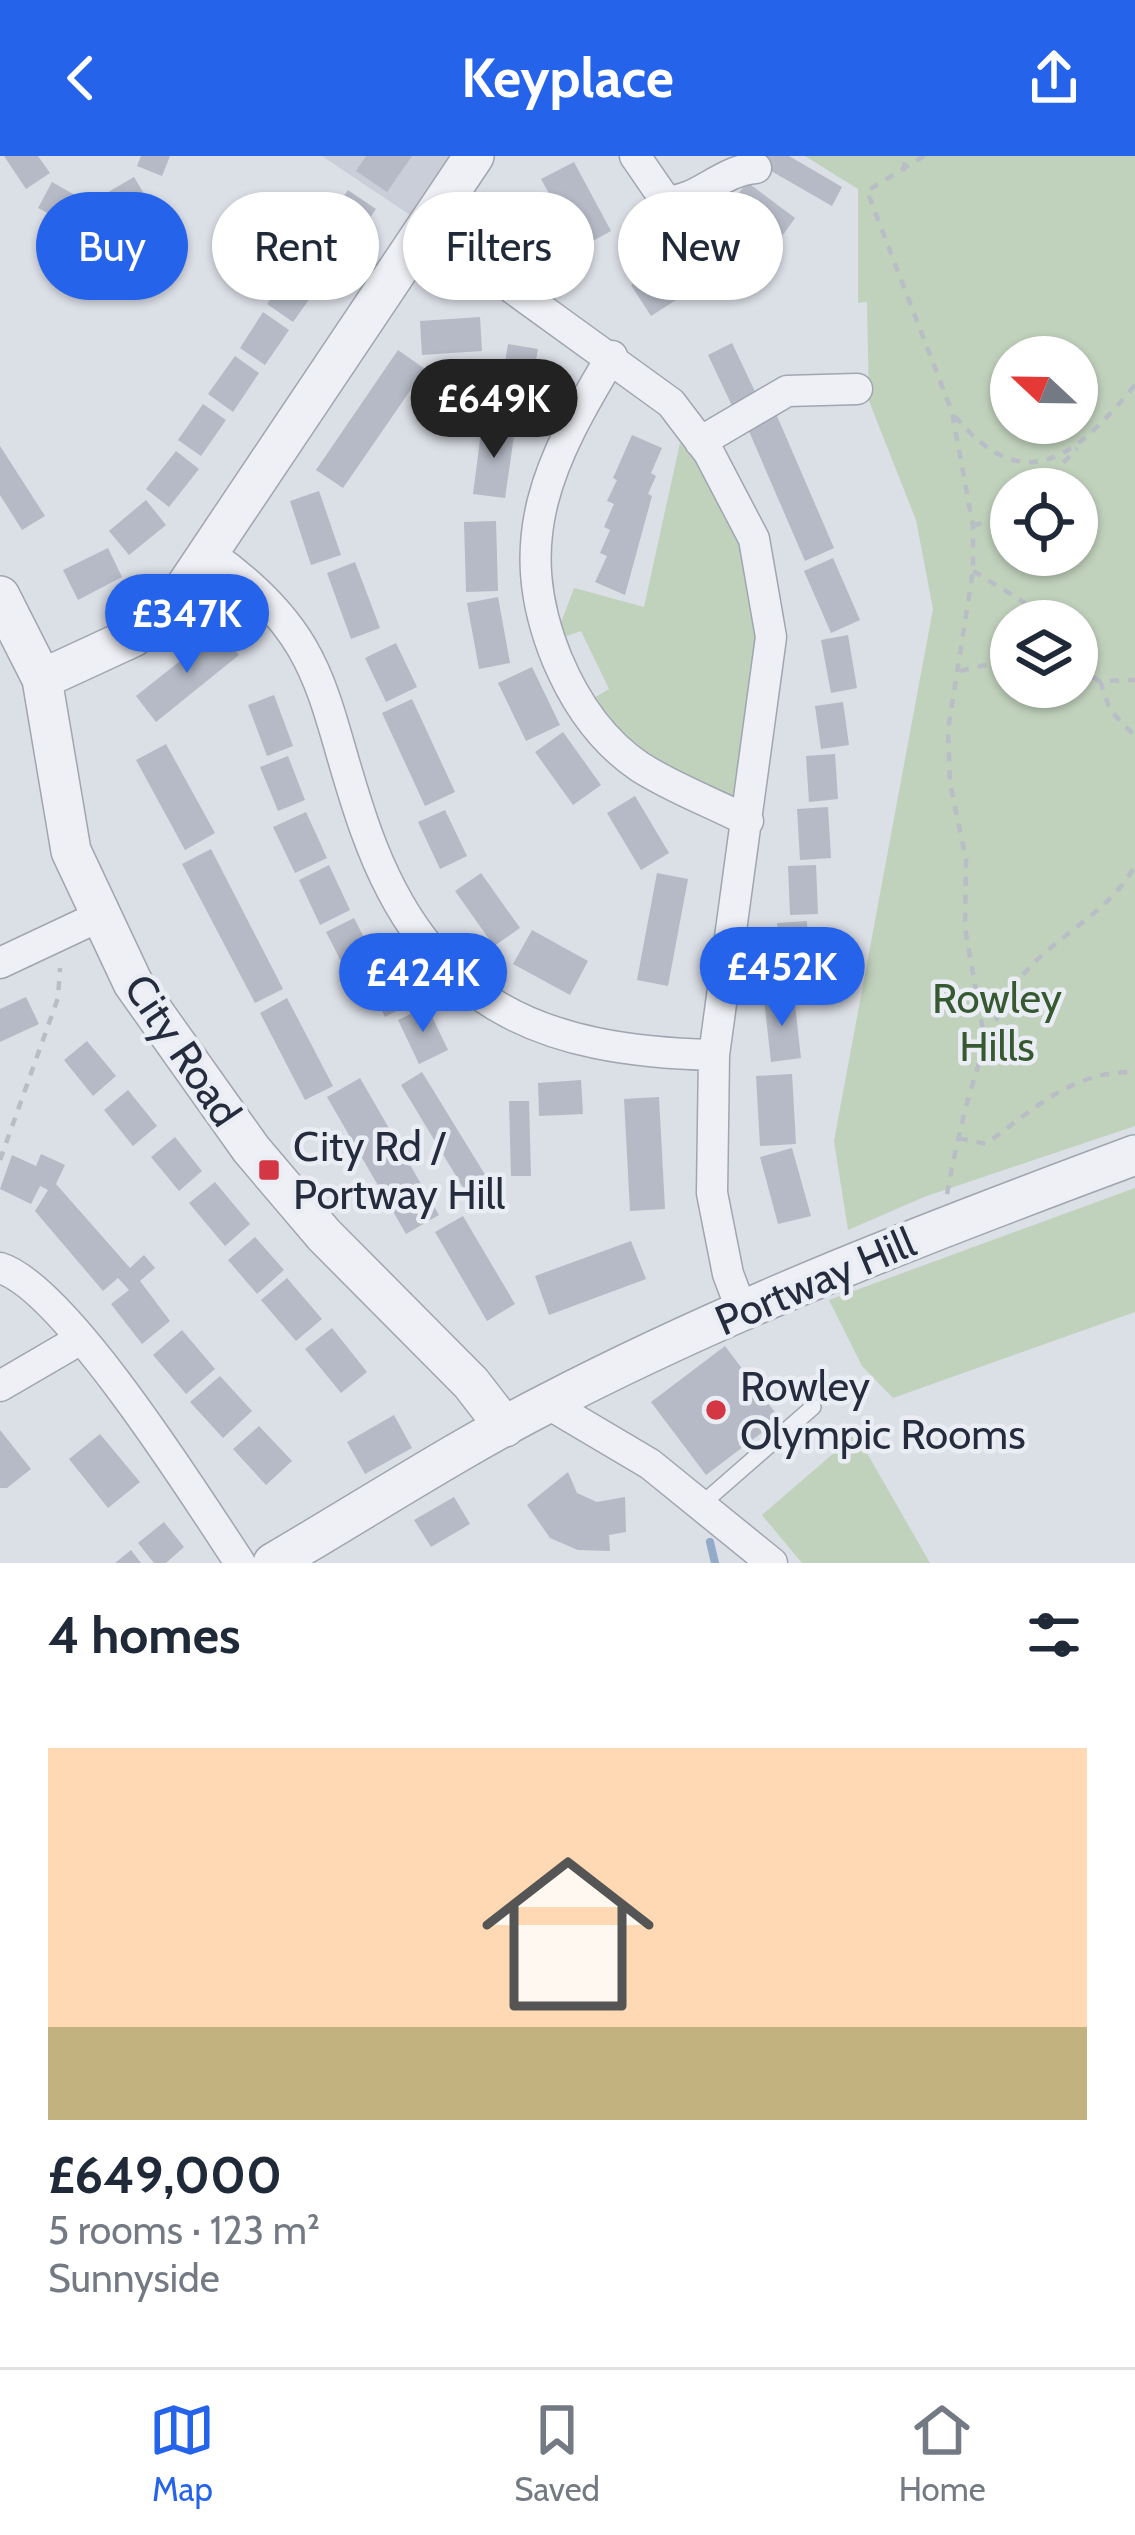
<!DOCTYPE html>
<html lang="en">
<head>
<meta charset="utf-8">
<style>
	:root { --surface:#fff; --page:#f6f6f7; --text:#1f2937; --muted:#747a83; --line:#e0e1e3; --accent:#2563eb }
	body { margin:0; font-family:Cabin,sans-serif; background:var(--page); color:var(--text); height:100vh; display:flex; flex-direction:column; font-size:45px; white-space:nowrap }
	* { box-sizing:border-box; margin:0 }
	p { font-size:39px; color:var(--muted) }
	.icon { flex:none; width:66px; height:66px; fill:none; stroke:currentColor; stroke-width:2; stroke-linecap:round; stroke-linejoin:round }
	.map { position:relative; height:1407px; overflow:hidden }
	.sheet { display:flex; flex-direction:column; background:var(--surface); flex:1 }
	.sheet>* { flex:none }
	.hud { position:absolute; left:36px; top:36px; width:1065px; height:108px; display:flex; gap:24px }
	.needle { width:78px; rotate:292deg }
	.fabs { position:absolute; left:990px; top:180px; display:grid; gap:24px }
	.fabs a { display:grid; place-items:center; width:108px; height:108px; border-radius:50%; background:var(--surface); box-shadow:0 3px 9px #0004; font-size:60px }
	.price { position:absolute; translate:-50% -102px; padding:0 27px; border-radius:42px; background:var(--accent); color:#fff; font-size:39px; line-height:78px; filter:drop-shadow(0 3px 6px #0008) }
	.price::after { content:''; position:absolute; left:50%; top:72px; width:36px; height:27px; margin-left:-18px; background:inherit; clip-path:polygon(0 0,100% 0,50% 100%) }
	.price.on { background:#222; color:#fff }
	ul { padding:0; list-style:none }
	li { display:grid; align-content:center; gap:24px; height:636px; padding:0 48px }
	li span { display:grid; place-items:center; height:372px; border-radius:0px; color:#555 }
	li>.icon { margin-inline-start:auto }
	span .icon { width:216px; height:216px; fill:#fffc; stroke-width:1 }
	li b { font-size:51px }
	h2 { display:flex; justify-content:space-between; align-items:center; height:144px; padding:0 48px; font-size:51px }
	.pill { padding:0 42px; border-radius:54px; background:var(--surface); box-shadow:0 3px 9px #0004; font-size:42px; line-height:108px }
	.pill.on { background:var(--accent); color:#fff }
	header { display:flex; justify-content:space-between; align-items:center; height:156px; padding:0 48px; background:var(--accent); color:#fff; font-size:54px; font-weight:800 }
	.tab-bar { display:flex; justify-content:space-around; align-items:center; height:168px; border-top:3px solid var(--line); background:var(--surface); font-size:33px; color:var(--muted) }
	.tab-bar a { display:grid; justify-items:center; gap:6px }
	.tab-bar .on { color:var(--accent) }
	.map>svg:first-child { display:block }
</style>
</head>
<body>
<header><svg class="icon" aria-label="back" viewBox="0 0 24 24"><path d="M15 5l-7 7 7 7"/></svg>Keyplace<svg class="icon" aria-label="share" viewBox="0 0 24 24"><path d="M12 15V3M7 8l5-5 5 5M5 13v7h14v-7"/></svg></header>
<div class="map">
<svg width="1135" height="1407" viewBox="0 0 1135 1407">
	<rect width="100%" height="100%" fill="#dbdfe6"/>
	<path fill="#c9ced9" d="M 322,0 L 474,0 L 425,69 Z"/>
	<path fill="#c0d1bc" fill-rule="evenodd" d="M 805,0 L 1135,0 L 1135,970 L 924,1041 L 848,1074 L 834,985 L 933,453 L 916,364 L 869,245 L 867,146 L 858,147 L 858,33 ZM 1011,201 L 1077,201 L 1077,267 L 1011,267 ZM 1011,333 L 1077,333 L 1077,399 L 1011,399 ZM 1011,465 L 1077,465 L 1077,531 L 1011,531 Z
		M 680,287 C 725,335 758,403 762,471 C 765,519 745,588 738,637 L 724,642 C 670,615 631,590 592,543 L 609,533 L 581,475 L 561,482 L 558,475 L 574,432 L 644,451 Z
		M 1135,1032 L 1135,1156 L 893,1242 L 862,1210 L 829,1144 Z
		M 856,1278 L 930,1407 L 802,1407 L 762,1359 Z"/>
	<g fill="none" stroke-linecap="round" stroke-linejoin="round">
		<path stroke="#93aac9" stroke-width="8" d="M 710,1386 L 715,1407"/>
	</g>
	<path fill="#b5bac6" d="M 4,0 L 38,0 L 50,17 L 26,33 Z
		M 141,0 L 170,0 L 162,20 L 137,10 Z
		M 366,0 L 412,0 L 387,36 L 356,15 Z
		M 764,0 L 789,0 L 842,31 L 832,50 L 759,8 Z
		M 574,6 L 611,75 L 578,93 L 567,72 L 527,94 L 511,64 L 552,43 L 541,23 Z
		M 134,21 L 153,53 L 117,74 L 98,42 Z
		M 52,26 L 89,47 L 75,72 L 38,52 Z
		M 747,26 L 795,62 L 780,83 L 731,48 Z
		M 348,34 L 376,53 L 351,91 L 323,72 Z
		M 728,67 L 748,98 L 651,160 L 631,129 Z
		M 320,79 L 347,98 L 328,124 L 302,105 Z
		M 292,113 L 318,131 L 293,166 L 267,148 Z
		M 263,156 L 289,174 L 265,209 L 240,192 Z
		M 480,161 L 482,195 L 422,199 L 420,165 Z
		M 732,187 L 759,244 L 735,256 L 708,199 Z
		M 508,188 L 538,193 L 526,261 L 497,256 Z
		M 398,194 L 425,213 L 343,332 L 316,314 Z
		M 235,200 L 259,217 L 233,256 L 208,238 Z
		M 203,248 L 226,264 L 201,300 L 178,284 Z
		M 774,253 L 834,392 L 805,405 L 745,266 Z
		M 482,269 L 515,273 L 505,342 L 473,338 Z
		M 632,279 L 662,292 L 651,317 L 656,320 L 648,338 L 652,340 L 625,439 L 595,426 L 607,400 L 600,397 L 610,374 L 604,371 L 614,348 L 607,345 L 617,324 L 613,322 Z
		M 0,290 L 45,360 L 22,374 L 0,339 Z
		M 176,295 L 199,313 L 169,351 L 146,333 Z
		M 319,335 L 341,399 L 311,409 L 290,345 Z
		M 146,344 L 166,369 L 129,399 L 109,375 Z
		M 496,365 L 498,435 L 466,436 L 464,366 Z
		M 108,392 L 122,421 L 78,444 L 63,414 Z
		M 833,402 L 860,464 L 831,477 L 804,415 Z
		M 355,406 L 380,472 L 351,483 L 327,417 Z
		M 498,441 L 510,507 L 479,513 L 467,447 Z
		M 219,474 L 239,499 L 156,566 L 136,540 Z
		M 848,479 L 857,532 L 831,537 L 821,484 Z
		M 396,487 L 417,531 L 386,546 L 365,502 Z
		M 532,511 L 560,569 L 526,585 L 498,527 Z
		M 274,539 L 293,590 L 267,600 L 248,549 Z
		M 412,543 L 455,636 L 425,650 L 382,557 Z
		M 843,546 L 849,589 L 821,593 L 815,550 Z
		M 563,576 L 601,629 L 573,649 L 535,596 Z
		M 166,588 L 215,677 L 185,694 L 136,604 Z
		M 835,598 L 838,643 L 809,646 L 806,600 Z
		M 288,600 L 305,644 L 278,655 L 260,611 Z
		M 635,640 L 669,697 L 641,714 L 607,657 Z
		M 828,651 L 831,702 L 800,704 L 797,653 Z
		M 445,654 L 467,700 L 440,713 L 418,666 Z
		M 306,656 L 327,702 L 295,717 L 273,671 Z
		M 211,693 L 283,833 L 255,847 L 182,708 Z
		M 329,709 L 350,754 L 320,769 L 299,724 Z
		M 816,709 L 818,758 L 790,759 L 788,710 Z
		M 481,717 L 520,772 L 494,790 L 455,735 Z
		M 657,717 L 688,723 L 668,830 L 637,824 Z
		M 354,762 L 375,803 L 347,817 L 326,776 Z
		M 807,765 L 810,826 L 781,828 L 777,767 Z
		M 532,774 L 588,805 L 570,839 L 513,808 Z
		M 391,807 L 413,846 L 385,861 L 364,821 Z
		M 794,840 L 801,902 L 771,906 L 764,843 Z
		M 26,841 L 39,868 L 0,886 L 0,853 Z
		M 287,842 L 333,930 L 305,944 L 260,857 Z
		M 427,850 L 448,894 L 419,908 L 398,864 Z
		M 87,885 L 116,920 L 93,940 L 64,904 Z
		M 422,916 L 492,1030 L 470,1043 L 401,929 Z
		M 792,918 L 796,988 L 760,990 L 756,920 Z
		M 360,922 L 439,1059 L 406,1078 L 327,941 Z
		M 581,924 L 583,958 L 539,960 L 538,927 Z
		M 128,934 L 157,970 L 133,990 L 104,954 Z
		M 659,941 L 665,1053 L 630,1055 L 624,943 Z
		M 509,945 L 529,945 L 531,1020 L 511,1020 Z
		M 175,981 L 202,1015 L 179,1035 L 151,1001 Z
		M 792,992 L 811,1060 L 778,1068 L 760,1001 Z
		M 41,998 L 65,1009 L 56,1028 L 130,1112 L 144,1099 L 155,1112 L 140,1125 L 170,1165 L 142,1188 L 111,1148 L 129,1134 L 118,1122 L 103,1135 L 35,1055 L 48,1034 L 40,1030 L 31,1048 L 0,1033 L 12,999 L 36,1010 Z
		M 215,1026 L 250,1068 L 225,1090 L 189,1047 Z
		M 463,1060 L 515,1148 L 487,1165 L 435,1076 Z
		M 255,1081 L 284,1114 L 257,1138 L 228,1104 Z
		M 631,1085 L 646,1123 L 549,1159 L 535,1120 Z
		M 287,1122 L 322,1163 L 296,1185 L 261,1144 Z
		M 332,1172 L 367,1216 L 341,1237 L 305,1193 Z
		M 182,1174 L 215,1213 L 186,1238 L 153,1199 Z
		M 725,1190 L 780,1263 L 706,1319 L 651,1246 Z
		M 220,1220 L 252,1255 L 223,1282 L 190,1246 Z
		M 394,1259 L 412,1292 L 365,1318 L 347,1286 Z
		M 259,1270 L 292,1305 L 266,1329 L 233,1293 Z
		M 0,1274 L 31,1313 L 7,1332 L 0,1332 Z
		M 100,1278 L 140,1326 L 108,1352 L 69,1303 Z
		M 568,1316 L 577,1337 L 597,1346 L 625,1341 L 626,1376 L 609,1379 L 610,1395 L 578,1394 L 550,1382 L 527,1349 Z
		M 454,1341 L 470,1368 L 431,1391 L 414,1364 Z
		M 164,1366 L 184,1391 L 166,1407 L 154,1407 L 138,1387 Z
		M 131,1394 L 141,1407 L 115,1407 Z"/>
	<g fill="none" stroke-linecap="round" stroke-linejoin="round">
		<g stroke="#a0a6b0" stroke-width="18">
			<path id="service" d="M 703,1347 L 813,1251"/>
		</g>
		<g stroke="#a0a6b0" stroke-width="33">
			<path id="minor" d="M 635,0 L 666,45 C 698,46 721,14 756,12
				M 425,69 L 671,247 L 709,297 L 754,383 L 771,481 L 714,899 L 712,1037 L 728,1118 L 742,1155
				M 612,200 C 550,303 508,383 557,503 C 575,546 600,584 640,611 C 673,632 713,647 748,665
				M 700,286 L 787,235 L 857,233
				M 210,398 C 332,484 320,547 366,675 C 429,850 541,895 714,899
				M 0,807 L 98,761
				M 0,1112 C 65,1131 199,1345 240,1407
				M 0,1230 L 79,1184
				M 547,1247 L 650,1308 L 772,1407"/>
		</g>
		<g stroke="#a0a6b0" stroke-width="42">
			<path id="tertiary" d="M 0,440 L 42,523 L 71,695 L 133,827 L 251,993 L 324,1079 L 471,1227 L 505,1271
				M 42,523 L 133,481 L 180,439 L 474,0
				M 273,1407 C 364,1354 454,1295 548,1247 C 737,1149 936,1073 1135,999"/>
		</g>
		<path stroke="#b9bdc5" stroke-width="4.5" stroke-dasharray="9 9" stroke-linecap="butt" d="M 924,0 L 867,35 L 952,256 L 973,370 L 973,415 L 948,574 L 950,627 L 966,704 L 965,772 L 986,891
			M 903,15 L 906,0
			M 955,260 C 1025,346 1078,298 1135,229
			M 1039,333 L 1077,292
			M 973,370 L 1011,357
			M 973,415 L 1027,448 L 1038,465
			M 1077,513 L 1100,525 L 1135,524
			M 960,515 L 1011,503
			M 1100,525 L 1110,554 L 1135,580
			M 959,982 L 986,988 C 1035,952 1072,915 1135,916
			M 0,1004 L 58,842 L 60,812
			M 947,1038 C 959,972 983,863 1028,813 C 1062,776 1110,755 1135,710"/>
		<use href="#service" stroke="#eef0f5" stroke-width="15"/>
		<use href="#minor" stroke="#eef0f5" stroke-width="30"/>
		<use href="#tertiary" stroke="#eef0f5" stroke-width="39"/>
	</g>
	<g fill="#d43744" stroke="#eaeef4" stroke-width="4.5">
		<rect x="257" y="1002" width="24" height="24" rx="6"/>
		<circle cx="716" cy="1254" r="12"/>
	</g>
	<g text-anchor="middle" stroke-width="9" stroke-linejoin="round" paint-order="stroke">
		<g font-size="42" fill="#365931" stroke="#eaeef4">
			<text x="997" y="857">Rowley<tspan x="997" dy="48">Hills</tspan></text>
		</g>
		<g font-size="42" fill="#242c3d" stroke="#eaeef4">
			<text transform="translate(183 894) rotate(56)" y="15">City Road</text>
			<text transform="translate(815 1125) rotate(-23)" y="15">Portway Hill</text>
		</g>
		<g font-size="42" fill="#242c3d" stroke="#eaeef4" text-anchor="start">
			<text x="293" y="1005">City Rd /<tspan x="293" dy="48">Portway Hill</tspan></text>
			<text x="740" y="1245">Rowley<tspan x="740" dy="48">Olympic Rooms</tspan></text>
		</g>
	</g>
</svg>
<div class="fabs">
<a><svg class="needle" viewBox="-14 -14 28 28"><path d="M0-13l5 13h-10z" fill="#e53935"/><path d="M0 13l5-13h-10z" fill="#747a83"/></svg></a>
<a><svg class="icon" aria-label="locate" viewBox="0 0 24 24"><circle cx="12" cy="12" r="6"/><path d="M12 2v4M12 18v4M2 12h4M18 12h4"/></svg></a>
<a><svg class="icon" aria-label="layers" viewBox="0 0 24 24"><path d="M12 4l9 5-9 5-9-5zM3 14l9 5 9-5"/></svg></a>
</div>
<b class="price on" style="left:494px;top:305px">£649K</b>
<b class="price" style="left:187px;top:520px">£347K</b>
<b class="price" style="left:782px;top:873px">£452K</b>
<b class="price" style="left:423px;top:879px">£424K</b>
<div class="hud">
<a class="pill on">Buy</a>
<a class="pill">Rent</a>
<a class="pill">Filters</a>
<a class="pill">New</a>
</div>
</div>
<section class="sheet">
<h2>4 homes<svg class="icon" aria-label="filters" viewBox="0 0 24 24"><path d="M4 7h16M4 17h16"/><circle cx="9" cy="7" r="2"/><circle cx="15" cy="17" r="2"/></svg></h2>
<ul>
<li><span style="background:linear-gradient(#ffd9b3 75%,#c2b280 0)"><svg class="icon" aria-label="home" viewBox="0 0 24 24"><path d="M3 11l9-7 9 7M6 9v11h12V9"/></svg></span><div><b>£649,000</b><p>5 rooms · 123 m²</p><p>Sunnyside</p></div></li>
</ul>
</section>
<nav class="tab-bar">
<a class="on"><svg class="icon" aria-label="map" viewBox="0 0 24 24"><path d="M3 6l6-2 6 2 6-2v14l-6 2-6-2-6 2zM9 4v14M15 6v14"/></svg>Map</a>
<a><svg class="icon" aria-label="saved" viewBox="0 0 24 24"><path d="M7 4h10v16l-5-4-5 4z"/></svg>Saved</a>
<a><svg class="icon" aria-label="home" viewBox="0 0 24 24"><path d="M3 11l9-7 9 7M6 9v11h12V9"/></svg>Home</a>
</nav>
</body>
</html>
